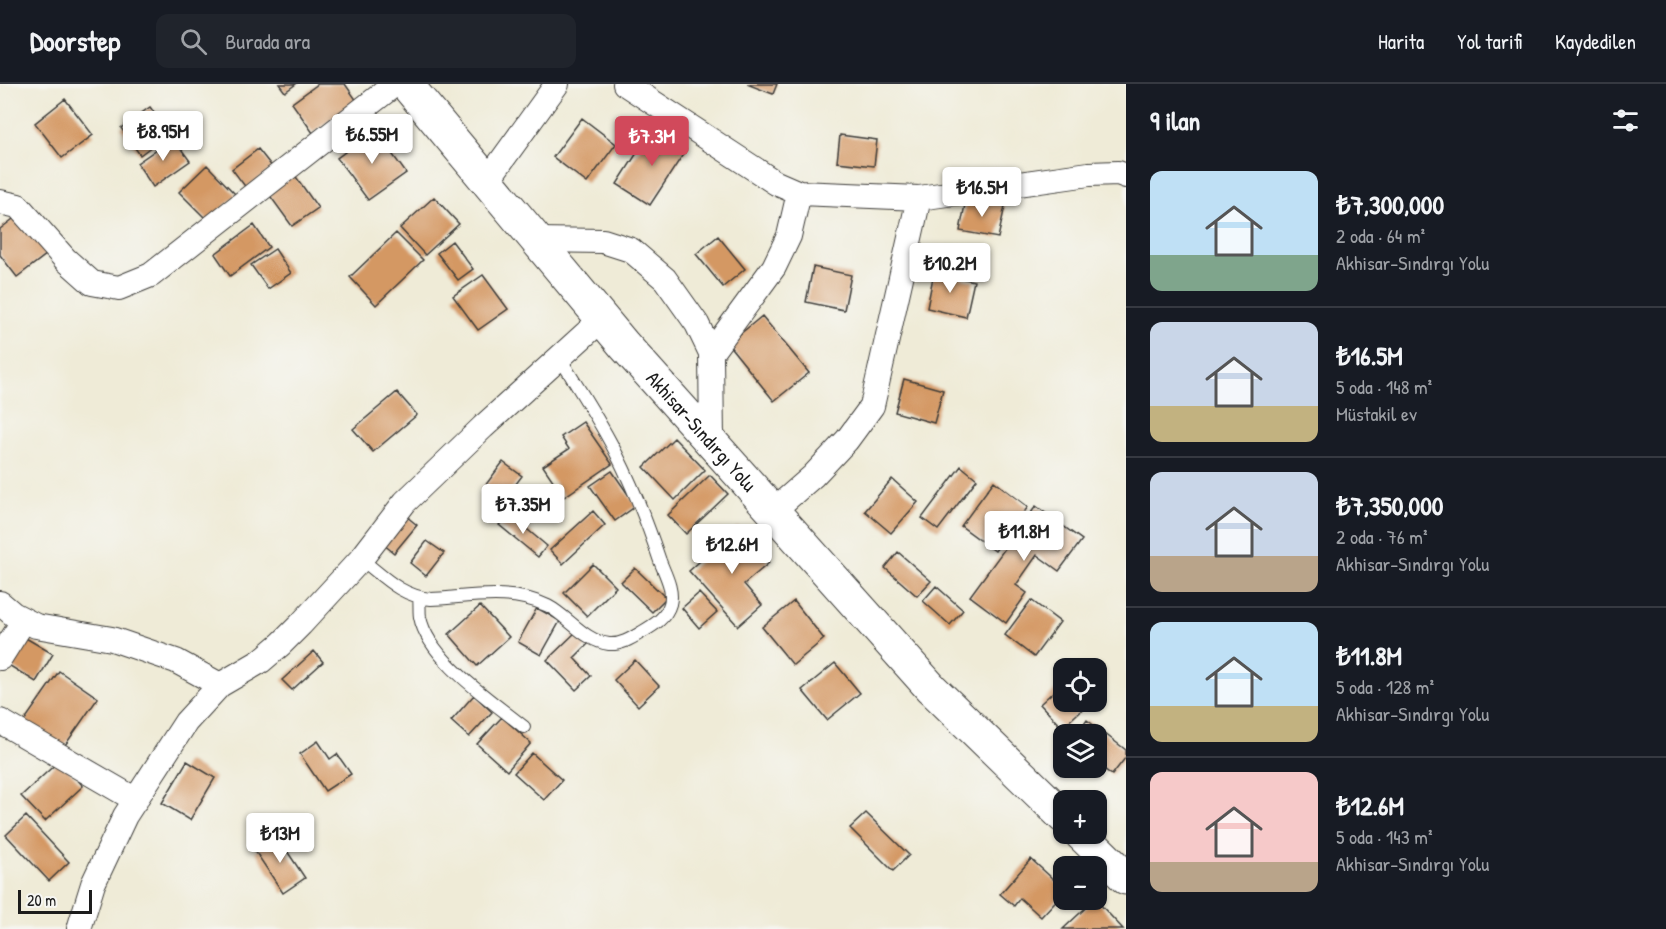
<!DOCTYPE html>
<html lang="tr">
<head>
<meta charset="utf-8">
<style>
	:root { --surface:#171b24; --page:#20242c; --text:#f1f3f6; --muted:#9ea1a6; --line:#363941; --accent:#d1495b }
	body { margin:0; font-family:"Patrick Hand",sans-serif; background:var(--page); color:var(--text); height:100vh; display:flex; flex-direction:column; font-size:22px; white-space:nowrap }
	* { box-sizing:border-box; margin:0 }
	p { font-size:20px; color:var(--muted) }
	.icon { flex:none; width:33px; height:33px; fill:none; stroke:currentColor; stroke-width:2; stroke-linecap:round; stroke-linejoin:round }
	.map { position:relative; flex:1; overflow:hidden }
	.side { display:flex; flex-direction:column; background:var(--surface); width:540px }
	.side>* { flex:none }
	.controls { position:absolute; left:1053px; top:574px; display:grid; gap:12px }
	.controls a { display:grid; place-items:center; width:54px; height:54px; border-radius:12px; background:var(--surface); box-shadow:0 2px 4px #0004; font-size:30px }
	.scale { position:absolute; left:18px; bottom:15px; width:74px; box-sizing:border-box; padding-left:6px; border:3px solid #1c1c1c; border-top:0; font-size:16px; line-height:21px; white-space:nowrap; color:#1c1c1c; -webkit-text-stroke:4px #f6f6f2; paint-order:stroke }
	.price { position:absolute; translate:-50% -51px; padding:0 14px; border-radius:6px; background:#fff; color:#222; font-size:20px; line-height:39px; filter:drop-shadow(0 2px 3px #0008) }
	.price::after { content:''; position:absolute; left:50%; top:36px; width:18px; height:14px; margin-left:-9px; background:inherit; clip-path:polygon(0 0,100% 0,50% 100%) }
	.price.current { background:var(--accent); color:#fff }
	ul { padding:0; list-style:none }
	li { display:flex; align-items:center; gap:18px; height:150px; padding:0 24px }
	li+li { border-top:2px solid var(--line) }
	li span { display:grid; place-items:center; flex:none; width:168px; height:120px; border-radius:12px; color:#555 }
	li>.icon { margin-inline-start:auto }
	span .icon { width:72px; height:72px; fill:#fffc; stroke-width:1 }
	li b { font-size:26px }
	h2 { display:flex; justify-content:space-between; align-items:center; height:72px; padding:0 24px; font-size:26px }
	header { display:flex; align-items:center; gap:36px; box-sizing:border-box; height:84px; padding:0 30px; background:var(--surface); border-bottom:2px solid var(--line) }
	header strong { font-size:28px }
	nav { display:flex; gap:33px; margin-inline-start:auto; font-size:21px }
	.search { width:420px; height:54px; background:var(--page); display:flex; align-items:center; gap:15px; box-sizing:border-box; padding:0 21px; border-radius:12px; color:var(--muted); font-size:22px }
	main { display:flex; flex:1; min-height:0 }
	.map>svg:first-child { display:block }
</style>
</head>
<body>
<header>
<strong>Doorstep</strong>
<div class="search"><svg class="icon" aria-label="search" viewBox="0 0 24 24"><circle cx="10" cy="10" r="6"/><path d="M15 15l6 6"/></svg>Burada ara</div>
<nav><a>Harita</a><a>Yol tarifi</a><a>Kaydedilen</a></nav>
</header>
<main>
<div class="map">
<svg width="1126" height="845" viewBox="0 0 1126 845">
	<rect width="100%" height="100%" fill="#f6f6f2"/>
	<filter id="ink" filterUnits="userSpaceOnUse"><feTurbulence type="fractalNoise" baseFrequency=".0167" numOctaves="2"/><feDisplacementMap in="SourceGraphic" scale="12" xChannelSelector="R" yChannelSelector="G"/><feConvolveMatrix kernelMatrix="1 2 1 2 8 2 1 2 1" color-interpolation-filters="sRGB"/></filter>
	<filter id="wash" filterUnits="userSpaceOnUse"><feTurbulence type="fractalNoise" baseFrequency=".008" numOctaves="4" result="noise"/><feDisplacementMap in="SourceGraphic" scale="24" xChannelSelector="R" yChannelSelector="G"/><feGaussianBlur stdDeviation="1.35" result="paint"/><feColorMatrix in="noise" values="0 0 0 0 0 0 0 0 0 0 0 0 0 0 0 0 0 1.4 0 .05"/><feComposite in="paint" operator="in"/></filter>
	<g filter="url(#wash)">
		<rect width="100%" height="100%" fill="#efebd7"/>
		<g id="blocks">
			<path fill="#d49863" d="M 279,0 L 296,0 L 285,8 Z
				M 318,0 L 345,0 L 357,17 L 313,49 L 292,19 Z
				M 747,0 L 777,0 L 773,10 Z
				M 65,15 L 93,51 L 62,74 L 35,39 Z
				M 150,23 L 169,49 L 140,71 L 121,44 Z
				M 582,34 L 616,60 L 587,99 L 553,73 Z
				M 653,44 L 686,66 L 650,121 L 617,100 Z
				M 375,46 L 406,89 L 368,116 L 337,74 Z
				M 840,51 L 877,56 L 874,82 L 837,78 Z
				M 173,54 L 190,77 L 153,103 L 137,79 Z
				M 258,65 L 273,84 L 247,105 L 232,85 Z
				M 207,81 L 236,111 L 209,138 L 179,108 Z
				M 294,90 L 318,124 L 292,142 L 268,109 Z
				M 434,113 L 459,140 L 425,171 L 400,144 Z
				M 966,115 L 1005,122 L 998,154 L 960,147 Z
				M 21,129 L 51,167 L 17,193 L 0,171 L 0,145 Z
				M 254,141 L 269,163 L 230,192 L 215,170 Z
				M 396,149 L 423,176 L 376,221 L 350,193 Z
				M 718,152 L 745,185 L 723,203 L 696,170 Z
				M 452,157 L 473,185 L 458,196 L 437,169 Z
				M 275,165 L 291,189 L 268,205 L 251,181 Z
				M 813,183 L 851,191 L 844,226 L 806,218 Z
				M 934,188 L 974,197 L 966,233 L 927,224 Z
				M 483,191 L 508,225 L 478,246 L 453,212 Z
				M 762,232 L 809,289 L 774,317 L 728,260 Z
				M 904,295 L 943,306 L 934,339 L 895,328 Z
				M 397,308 L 417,331 L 373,368 L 353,345 Z
				M 583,338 L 612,380 L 564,413 L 543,382 L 569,365 L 561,353 Z
				M 674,354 L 705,386 L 675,416 L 644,383 Z
				M 503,378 L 522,392 L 503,417 L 484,403 Z
				M 961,382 L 977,395 L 938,446 L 922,434 Z
				M 612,387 L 636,422 L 615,437 L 590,402 Z
				M 710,391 L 728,410 L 686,450 L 668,431 Z
				M 892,395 L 918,418 L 891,449 L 865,427 Z
				M 994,397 L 1028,423 L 995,467 L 961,442 Z
				M 1036,422 L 1082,456 L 1059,487 L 1037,471 L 1016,501 L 1027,509 L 1006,539 L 970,512 Z
				M 593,427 L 605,441 L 563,480 L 550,466 Z
				M 509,430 L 547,462 L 538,473 L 499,441 Z
				M 406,432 L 417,441 L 394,469 L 383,460 Z
				M 738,443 L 769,479 L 744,500 L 762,521 L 738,542 L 689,487 Z
				M 427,457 L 444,469 L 426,492 L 410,479 Z
				M 898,468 L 931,497 L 917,512 L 885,484 Z
				M 593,480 L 616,503 L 587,532 L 564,509 Z
				M 635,484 L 666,514 L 652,528 L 621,498 Z
				M 936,502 L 963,526 L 950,541 L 923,517 Z
				M 699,509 L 717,528 L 699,544 L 682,524 Z
				M 1031,516 L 1060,538 L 1034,573 L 1005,551 Z
				M 794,517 L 824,555 L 793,581 L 762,543 Z
				M 480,522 L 509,553 L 477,582 L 449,550 Z
				M 537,524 L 560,537 L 541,571 L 518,558 Z
				M 577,547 L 589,559 L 574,574 L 591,592 L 576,606 L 547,576 Z
				M 19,550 L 53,570 L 36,598 L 2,577 Z
				M 314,567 L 323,578 L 292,606 L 282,596 Z
				M 635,576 L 659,602 L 638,622 L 614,596 Z
				M 835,579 L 860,609 L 827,636 L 802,606 Z
				M 59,587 L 98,614 L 61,667 L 22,640 Z
				M 1064,598 L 1064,618 L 1090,618 L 1062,644 L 1040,620 Z
				M 474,611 L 492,628 L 469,653 L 451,637 Z
				M 502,633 L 531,659 L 507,687 L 477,660 Z
				M 1087,636 L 1126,666 L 1126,673 L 1112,691 L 1096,679 L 1096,651 L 1076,651 Z
				M 318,657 L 330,675 L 337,670 L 351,690 L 325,707 L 300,670 Z
				M 532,669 L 562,696 L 544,716 L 514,689 Z
				M 60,676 L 83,702 L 45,737 L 21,712 Z
				M 187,677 L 215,694 L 190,736 L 162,719 Z
				M 866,729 L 909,771 L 893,787 L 850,744 Z
				M 26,732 L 69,778 L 49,797 L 6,751 Z
				M 277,752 L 305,794 L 283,809 L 255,767 Z
				M 1031,775 L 1064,805 L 1064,808 L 1041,833 L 1020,814 L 1014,822 L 1000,810 Z
				M 1094,816 L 1096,816 L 1123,845 L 1063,845 Z"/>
		</g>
	</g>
	<g filter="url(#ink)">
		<use href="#blocks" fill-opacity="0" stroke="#3c3b38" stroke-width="1.5"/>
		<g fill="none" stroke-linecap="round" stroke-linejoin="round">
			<g stroke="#3c3b38" stroke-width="14">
				<path id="lane" d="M 361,475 C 384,493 401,512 431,515 C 470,513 512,504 548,522 C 569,533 584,557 609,560 C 621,561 632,554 642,548 C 654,541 666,534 670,520 C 674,506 665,490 660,477 C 648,441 634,405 617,371 C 601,338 579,306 560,274
					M 419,514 C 420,520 419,527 420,533 C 428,575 491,616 524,643"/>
			</g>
			<g stroke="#3c3b38" stroke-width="26">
				<path id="street" d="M 625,0 L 776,99 L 799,109 L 919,114 L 1089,90 L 1118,89 L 1126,92
					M 487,97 L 557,0
					M 0,118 L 18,122 L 65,175 L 92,199 L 119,204 L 151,191 L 395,0
					M 537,156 L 603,157 L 631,166 L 665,195 L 697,240 L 711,269 L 712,359
					M 711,269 L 774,183 L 789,152 L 799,109
					M 773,427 L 813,392 L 847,356 L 872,322 L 919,114
					M 0,519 L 13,530 L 36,542 L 112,555 L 176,577 L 220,601
					M 0,574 L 24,536
					M 0,637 L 136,716
					M 79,845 L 93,800 L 125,732 L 186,638 L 220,601 L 261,577 L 281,560 L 301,540 L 361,475 L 405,418 L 483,343 L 602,235"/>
			</g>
			<g stroke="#3c3b38" stroke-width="35">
				<g id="secondary">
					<path id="s1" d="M 406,0 L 624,261 L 712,359 L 931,604 L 1064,733"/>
					<path d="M 1081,750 L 1126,794"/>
				</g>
			</g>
			<use href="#lane" stroke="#fff" stroke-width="12"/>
			<use href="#street" stroke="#fff" stroke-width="24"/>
			<use href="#secondary" stroke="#fff" stroke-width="33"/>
		</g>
	</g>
	<g text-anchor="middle" stroke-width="4.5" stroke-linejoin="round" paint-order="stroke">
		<g font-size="20" fill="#1c1c1c" stroke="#f6f6f2">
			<text dy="7" stroke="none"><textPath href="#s1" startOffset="456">Akhisar-Sındırgı Yolu</textPath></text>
		</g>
	</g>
</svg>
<div class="controls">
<a><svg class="icon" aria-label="locate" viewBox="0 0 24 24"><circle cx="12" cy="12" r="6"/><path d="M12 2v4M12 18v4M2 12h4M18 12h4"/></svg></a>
<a><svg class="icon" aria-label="layers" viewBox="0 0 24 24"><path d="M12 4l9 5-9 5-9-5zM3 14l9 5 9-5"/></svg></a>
<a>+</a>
<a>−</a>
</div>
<div class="scale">20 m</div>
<b class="price" style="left:163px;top:78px">₺8.95M</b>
<b class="price" style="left:372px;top:81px">₺6.55M</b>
<b class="price current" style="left:652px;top:83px">₺7.3M</b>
<b class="price" style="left:982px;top:134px">₺16.5M</b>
<b class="price" style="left:950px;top:210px">₺10.2M</b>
<b class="price" style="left:523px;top:451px">₺7.35M</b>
<b class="price" style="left:1024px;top:478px">₺11.8M</b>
<b class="price" style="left:732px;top:491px">₺12.6M</b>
<b class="price" style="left:280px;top:780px">₺13M</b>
</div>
<section class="side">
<h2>9 ilan<svg class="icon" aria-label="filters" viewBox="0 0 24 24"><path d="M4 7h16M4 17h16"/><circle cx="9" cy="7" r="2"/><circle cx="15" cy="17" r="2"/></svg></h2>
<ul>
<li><span style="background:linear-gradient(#bfe0f5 70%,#7fa58c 0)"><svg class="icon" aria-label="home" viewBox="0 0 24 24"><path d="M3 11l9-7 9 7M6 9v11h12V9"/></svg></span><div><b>₺7,300,000</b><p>2 oda · 64 m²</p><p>Akhisar-Sındırgı Yolu</p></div></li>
<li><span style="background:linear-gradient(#c9d6e8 70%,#c2b280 0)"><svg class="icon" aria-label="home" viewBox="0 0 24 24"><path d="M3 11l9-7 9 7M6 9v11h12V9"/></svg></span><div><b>₺16.5M</b><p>5 oda · 148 m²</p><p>Müstakil ev</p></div></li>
<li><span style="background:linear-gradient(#c9d6e8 70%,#b9a48a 0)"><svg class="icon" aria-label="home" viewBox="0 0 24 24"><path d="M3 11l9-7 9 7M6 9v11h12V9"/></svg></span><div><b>₺7,350,000</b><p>2 oda · 76 m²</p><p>Akhisar-Sındırgı Yolu</p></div></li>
<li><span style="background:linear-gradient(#bfe0f5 70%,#c2b280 0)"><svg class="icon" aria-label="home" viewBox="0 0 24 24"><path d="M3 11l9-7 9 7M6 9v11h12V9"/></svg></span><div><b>₺11.8M</b><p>5 oda · 128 m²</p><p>Akhisar-Sındırgı Yolu</p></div></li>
<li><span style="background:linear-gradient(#f6c9c9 75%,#b9a48a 0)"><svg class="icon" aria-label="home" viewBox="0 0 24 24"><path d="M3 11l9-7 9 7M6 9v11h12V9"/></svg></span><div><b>₺12.6M</b><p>5 oda · 143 m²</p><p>Akhisar-Sındırgı Yolu</p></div></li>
</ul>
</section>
</main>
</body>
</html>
